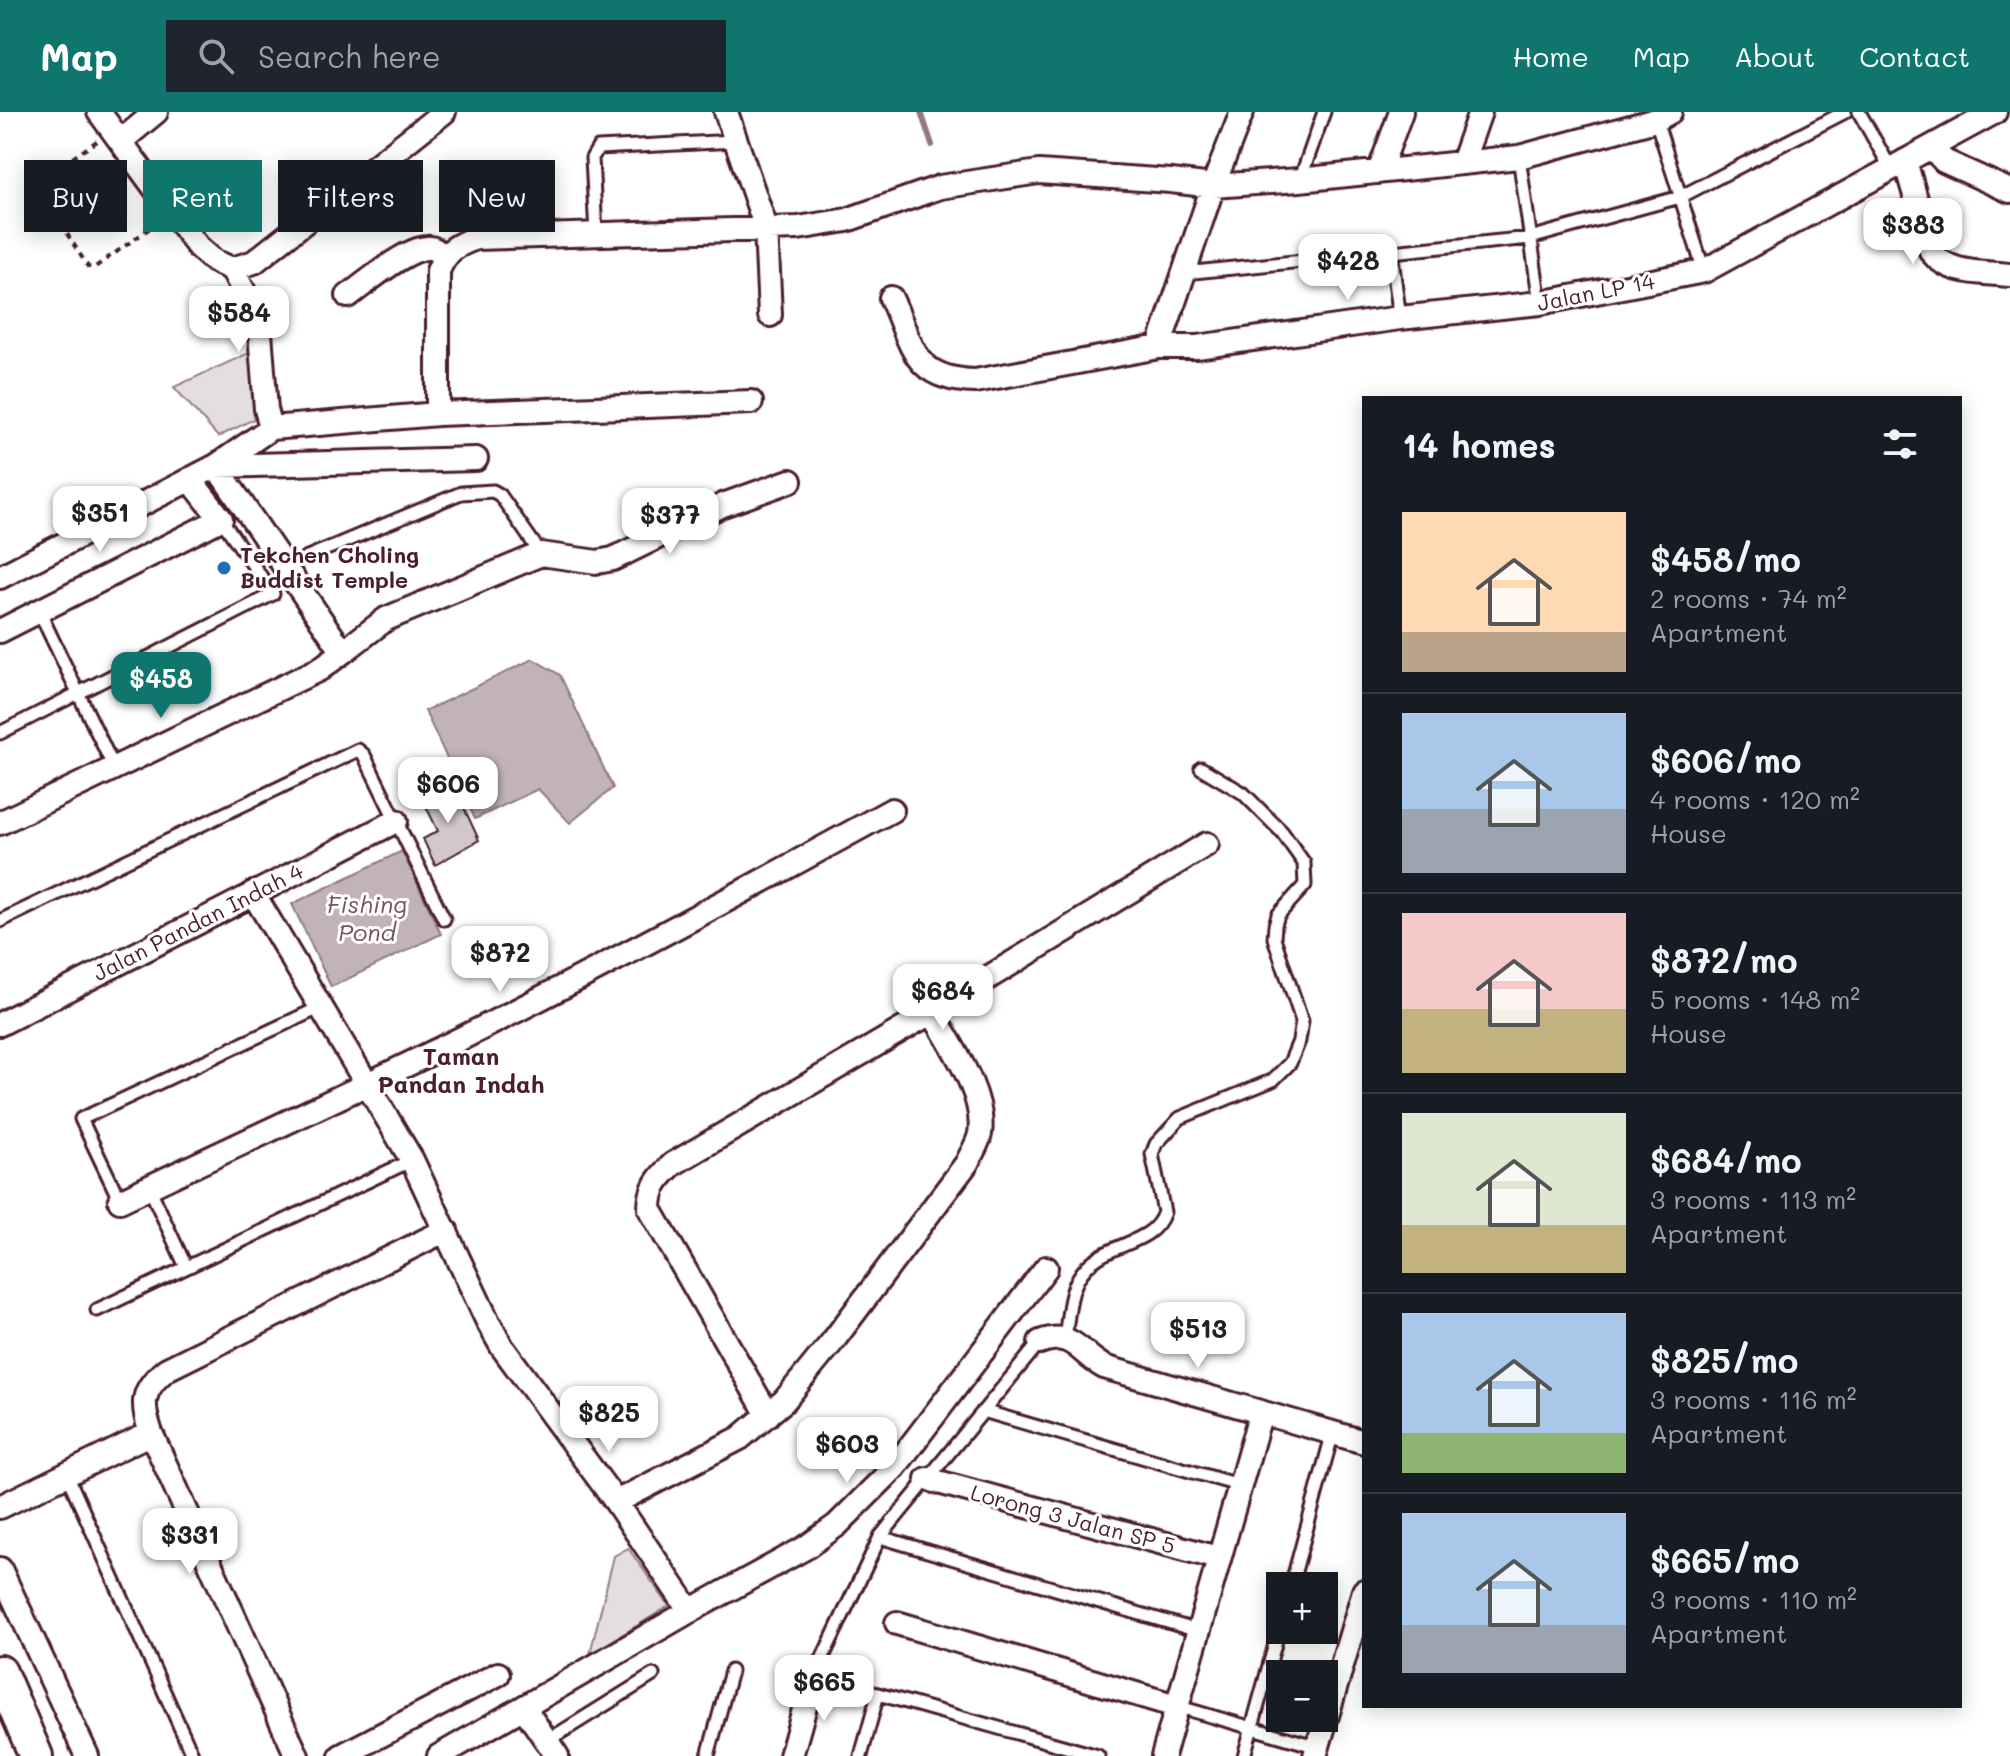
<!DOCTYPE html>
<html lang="en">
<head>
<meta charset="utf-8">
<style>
	:root { --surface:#171b24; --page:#20242c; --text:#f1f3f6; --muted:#9ea1a6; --line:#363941; --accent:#0f766e }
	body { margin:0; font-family:Mali,sans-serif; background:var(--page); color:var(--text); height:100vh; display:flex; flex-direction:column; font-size:30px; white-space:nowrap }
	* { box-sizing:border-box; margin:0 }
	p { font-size:26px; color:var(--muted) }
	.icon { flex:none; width:44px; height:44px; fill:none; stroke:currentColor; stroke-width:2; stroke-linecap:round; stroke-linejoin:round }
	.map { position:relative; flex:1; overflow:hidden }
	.drawer { position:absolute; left:1362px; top:284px; width:600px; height:1312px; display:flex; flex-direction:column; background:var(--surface); border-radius:0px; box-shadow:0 4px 20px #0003 }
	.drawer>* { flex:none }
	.guide { position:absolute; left:24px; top:48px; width:760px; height:72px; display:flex; gap:16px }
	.tools { position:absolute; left:1266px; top:1460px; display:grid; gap:16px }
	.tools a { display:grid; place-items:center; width:72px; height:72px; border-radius:0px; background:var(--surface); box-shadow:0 4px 20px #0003; font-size:40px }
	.price { position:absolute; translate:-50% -68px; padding:0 18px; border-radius:16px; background:#fff; color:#222; font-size:26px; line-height:52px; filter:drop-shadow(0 2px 4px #0008) }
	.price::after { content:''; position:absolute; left:50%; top:48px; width:24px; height:18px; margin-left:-12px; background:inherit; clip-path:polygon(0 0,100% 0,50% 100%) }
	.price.on { background:var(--accent); color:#fff }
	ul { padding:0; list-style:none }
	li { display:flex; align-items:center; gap:24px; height:200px; padding:0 40px }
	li+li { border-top:2px solid var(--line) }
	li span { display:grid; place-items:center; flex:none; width:224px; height:160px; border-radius:0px; color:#555 }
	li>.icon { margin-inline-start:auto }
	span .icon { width:96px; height:96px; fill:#fffc; stroke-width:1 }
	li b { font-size:34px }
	h2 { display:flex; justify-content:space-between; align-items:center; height:96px; padding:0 40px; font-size:34px }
	.chip { padding:0 28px; border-radius:0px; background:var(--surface); box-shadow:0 4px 20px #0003; font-size:28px; line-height:72px }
	.chip.on { background:var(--accent); color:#fff }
	header { display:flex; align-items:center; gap:48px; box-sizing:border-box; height:112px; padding:0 40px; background:var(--accent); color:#fff }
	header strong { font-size:38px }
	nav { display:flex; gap:44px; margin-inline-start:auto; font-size:28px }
	.search { width:560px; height:72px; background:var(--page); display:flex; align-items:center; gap:20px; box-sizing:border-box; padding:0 28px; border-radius:0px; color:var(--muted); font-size:30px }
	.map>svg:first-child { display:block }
</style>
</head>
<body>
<header>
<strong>Map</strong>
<div class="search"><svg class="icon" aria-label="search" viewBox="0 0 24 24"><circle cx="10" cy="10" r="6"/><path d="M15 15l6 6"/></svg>Search here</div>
<nav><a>Home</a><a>Map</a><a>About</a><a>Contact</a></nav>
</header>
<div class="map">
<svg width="2010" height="1644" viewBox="0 0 2010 1644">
	<rect width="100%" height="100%" fill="#fff"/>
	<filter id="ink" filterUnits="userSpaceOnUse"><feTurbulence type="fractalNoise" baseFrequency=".0125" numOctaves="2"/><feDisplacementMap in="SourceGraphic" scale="16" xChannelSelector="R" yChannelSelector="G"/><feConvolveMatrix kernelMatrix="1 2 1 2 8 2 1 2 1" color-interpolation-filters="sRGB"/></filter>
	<g filter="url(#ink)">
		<path fill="#e5dee0" stroke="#987e86" stroke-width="2" d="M 251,240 L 254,307 L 218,325 L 174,275 Z
			M 628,1436 L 669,1494 L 590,1542 L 614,1444 Z"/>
		<path fill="#c1b3b6" stroke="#91787e" stroke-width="2" d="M 533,547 L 560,563 L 613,676 L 570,711 L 538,677 L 475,707 L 425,599 Z
			M 402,739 L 441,822 L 331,875 L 292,792 Z"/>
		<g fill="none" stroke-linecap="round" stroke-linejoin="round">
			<path stroke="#91787e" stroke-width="6" d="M 921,0 L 932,33"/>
		</g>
		<path fill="#d2c7cb" stroke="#4a1f2b" stroke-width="2" d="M 454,674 L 479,728 L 435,753 L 423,727 L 438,719 L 422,686 Z"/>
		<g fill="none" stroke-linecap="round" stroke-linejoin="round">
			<g stroke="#4a1f2b" stroke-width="17">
				<path id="lane" d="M 1859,0 L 1891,57
					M 1656,8 L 1704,159
					M 1519,45 L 1540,191
					M 1300,68 L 1324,0
					M 596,122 L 592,46 L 598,36 L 736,29
					M 1391,140 L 1400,206
					M 1184,161 L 1530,126 L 1680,85 L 1845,0
					M 305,446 L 461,381 L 493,379 L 500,383 L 541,442
					M 39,499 L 114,656
					M 0,621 L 273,482 L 221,407
					M 0,809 L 358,638 L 364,643 L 444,807
					M 149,1075 L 186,1155
					M 120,1089 L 81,1007 L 321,895
					M 97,1198 L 412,1048
					M 1065,1226 C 1068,1207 1069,1181 1079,1165 C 1101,1128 1152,1137 1164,1100 L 1152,1042 L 1156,1032 L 1180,1006 L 1273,968 L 1290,951 L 1299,929 L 1302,909 L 1274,826 L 1275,813 L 1278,803 L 1305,773 L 1304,751 L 1282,720 L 1243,681 L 1201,656
					M 983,1299 L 1238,1373
					M 67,1363 L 193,1644
					M 880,1425 L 1198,1519
					M 1291,1474 L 1333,1320
					M 878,1582 L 1098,1644
					M 1176,1594 L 1318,1635
					M 547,1629 L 653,1563
					M 708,1644 L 731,1559
					M 861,1644 L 878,1582 L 813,1566 L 880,1425 L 1040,1230
					M 1244,1644 L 1280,1514"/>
			</g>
			<g stroke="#4a1f2b" stroke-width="28">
				<path id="street" d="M 99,0 L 198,135 L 214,149 L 232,157 L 254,150 L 444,0
					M 726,0 L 766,116 L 770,203
					M 121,29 L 156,0
					M 1931,35 L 1944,49 L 2010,79
					M 1905,49 L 1931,139 C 1947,163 1983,160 2010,163
					M 1462,51 L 1480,0
					M 1379,60 L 1401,0
					M 232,157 L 259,208 L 266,297 L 271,316
					M 348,184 C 366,171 405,137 427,136 C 434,135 439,140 443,145
					M 891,186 C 914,236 913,267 975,269 L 1159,235 L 1197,235 L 1400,206 L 1540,191 L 1704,159 L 1995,0
					M 1159,235 L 1213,74 L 1242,0
					M 438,302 L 751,290
					M 216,354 L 343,540 L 386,507 L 541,442 L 597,450 L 613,447 L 723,393 L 790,369
					M 216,354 L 476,347
					M 0,465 L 216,354 L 271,316 L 438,302 L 438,159 C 446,139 456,133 476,126 L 798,116 L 847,108 L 940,75 L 1039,60 L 1171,69 L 1213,74 L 1299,68 L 1519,45 L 1656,8 L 1670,0
					M 0,519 L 221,407 L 190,367
					M 0,711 L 320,557 L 343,540
					M 253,781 L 412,1048 L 488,1210 L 502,1235 L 616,1390 L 690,1499
					M 0,912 L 396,709
					M 120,1089 C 247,1028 376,970 502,906 C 634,839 763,769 892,698
					M 1040,1230 C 1074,1218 1077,1240 1104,1255 L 1364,1330
					M 768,1303 L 650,1097 C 650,1076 658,1066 673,1052 L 932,900 L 1207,732
					M 927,1367 L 1218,1446
					M 616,1390 L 740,1326 L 784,1289 L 833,1229 L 967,1051 C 971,1042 978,1032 980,1022 C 986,982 951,934 932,900
					M 0,1395 L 151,1321
					M 0,1457 L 87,1644
					M 897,1511 L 1176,1594
					M 524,1596 L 557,1644
					M 297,1644 L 151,1321 C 141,1292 141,1277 167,1257 L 446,1118
					M 341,1644 L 498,1562
					M 439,1644 L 690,1499 L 805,1436 L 837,1413 L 894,1356 L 1046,1156
					M 791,1644 L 813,1566
					M 1163,1644 L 1261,1300
					M 1315,1644 L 1364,1479"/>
			</g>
			<g stroke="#4a1f2b" stroke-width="38">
				<path id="secondary" d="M 0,1560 L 36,1644"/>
			</g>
			<path stroke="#4a1f2b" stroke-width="4" stroke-dasharray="6 6" stroke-linecap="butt" d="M 97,29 L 38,70 L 37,74 L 88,155 L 94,156 L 157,111"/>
			<use href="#lane" stroke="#fff" stroke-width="11"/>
			<use href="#street" stroke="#fff" stroke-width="22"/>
			<use href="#secondary" stroke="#fff" stroke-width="32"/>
		</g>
	</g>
	<circle fill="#1f6fb2" stroke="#fff" stroke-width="3" cx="224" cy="456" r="8"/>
	<g text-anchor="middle" stroke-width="6" stroke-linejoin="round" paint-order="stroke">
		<g font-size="22" fill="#4a1f2b" stroke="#fff">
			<text transform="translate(1596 180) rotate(-11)" y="8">Jalan LP 14</text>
			<text transform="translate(198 810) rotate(-27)" y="8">Jalan Pandan Indah 4</text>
			<text transform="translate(1073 1407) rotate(15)" y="8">Lorong 3 Jalan SP 5</text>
		</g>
		<g font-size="22" font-weight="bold" fill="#4a1f2b" stroke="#fff" text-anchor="start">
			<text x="240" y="451">Tekchen Choling<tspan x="240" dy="25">Buddist Temple</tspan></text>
		</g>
		<g font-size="24" font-style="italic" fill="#74535c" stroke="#fff">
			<text x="367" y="801">Fishing<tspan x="367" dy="28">Pond</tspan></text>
		</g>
		<g font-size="24" font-weight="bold" fill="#4a1f2b" stroke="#fff">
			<text x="461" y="953">Taman<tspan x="461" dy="28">Pandan Indah</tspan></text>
		</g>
	</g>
</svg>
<div class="tools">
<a>+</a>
<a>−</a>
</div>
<b class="price" style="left:1913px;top:154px">$383</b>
<b class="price" style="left:1348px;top:190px">$428</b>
<b class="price" style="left:239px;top:242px">$584</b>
<b class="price" style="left:100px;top:442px">$351</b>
<b class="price" style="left:670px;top:444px">$377</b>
<b class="price on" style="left:161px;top:608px">$458</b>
<b class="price" style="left:448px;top:713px">$606</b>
<b class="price" style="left:500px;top:882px">$872</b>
<b class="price" style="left:943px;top:920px">$684</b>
<b class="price" style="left:1198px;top:1258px">$513</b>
<b class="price" style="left:609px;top:1342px">$825</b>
<b class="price" style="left:847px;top:1373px">$603</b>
<b class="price" style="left:190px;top:1464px">$331</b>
<b class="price" style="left:824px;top:1611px">$665</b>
<div class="guide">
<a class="chip">Buy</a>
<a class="chip on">Rent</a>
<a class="chip">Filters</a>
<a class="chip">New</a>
</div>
<section class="drawer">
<h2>14 homes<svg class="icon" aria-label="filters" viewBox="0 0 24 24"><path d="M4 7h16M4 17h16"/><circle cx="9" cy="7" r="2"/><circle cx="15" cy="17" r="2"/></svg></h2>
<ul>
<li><span style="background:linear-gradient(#ffd9b3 75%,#b9a48a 0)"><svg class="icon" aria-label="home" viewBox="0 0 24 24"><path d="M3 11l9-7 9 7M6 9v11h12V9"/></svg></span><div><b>$458/mo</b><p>2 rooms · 74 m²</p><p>Apartment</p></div></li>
<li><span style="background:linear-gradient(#a9c7e8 60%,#9aa5b1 0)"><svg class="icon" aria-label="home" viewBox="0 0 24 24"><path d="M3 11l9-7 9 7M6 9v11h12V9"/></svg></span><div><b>$606/mo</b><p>4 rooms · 120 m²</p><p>House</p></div></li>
<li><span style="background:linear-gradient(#f6c9c9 60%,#c2b280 0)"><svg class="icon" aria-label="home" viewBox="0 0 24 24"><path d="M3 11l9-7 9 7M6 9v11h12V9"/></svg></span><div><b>$872/mo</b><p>5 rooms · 148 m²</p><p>House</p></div></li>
<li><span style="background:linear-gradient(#dfe7d0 70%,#c2b280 0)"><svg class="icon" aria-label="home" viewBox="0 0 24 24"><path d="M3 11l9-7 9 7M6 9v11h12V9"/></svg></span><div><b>$684/mo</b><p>3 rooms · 113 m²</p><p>Apartment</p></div></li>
<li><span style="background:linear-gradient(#a9c7e8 75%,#8fb573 0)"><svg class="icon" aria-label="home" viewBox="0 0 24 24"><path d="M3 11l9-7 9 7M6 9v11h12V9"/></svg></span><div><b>$825/mo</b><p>3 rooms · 116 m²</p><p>Apartment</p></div></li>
<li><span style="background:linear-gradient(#a9c7e8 70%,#9aa5b1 0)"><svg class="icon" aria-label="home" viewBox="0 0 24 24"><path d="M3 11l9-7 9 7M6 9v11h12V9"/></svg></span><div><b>$665/mo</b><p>3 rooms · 110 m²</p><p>Apartment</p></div></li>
</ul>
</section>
</div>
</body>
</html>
